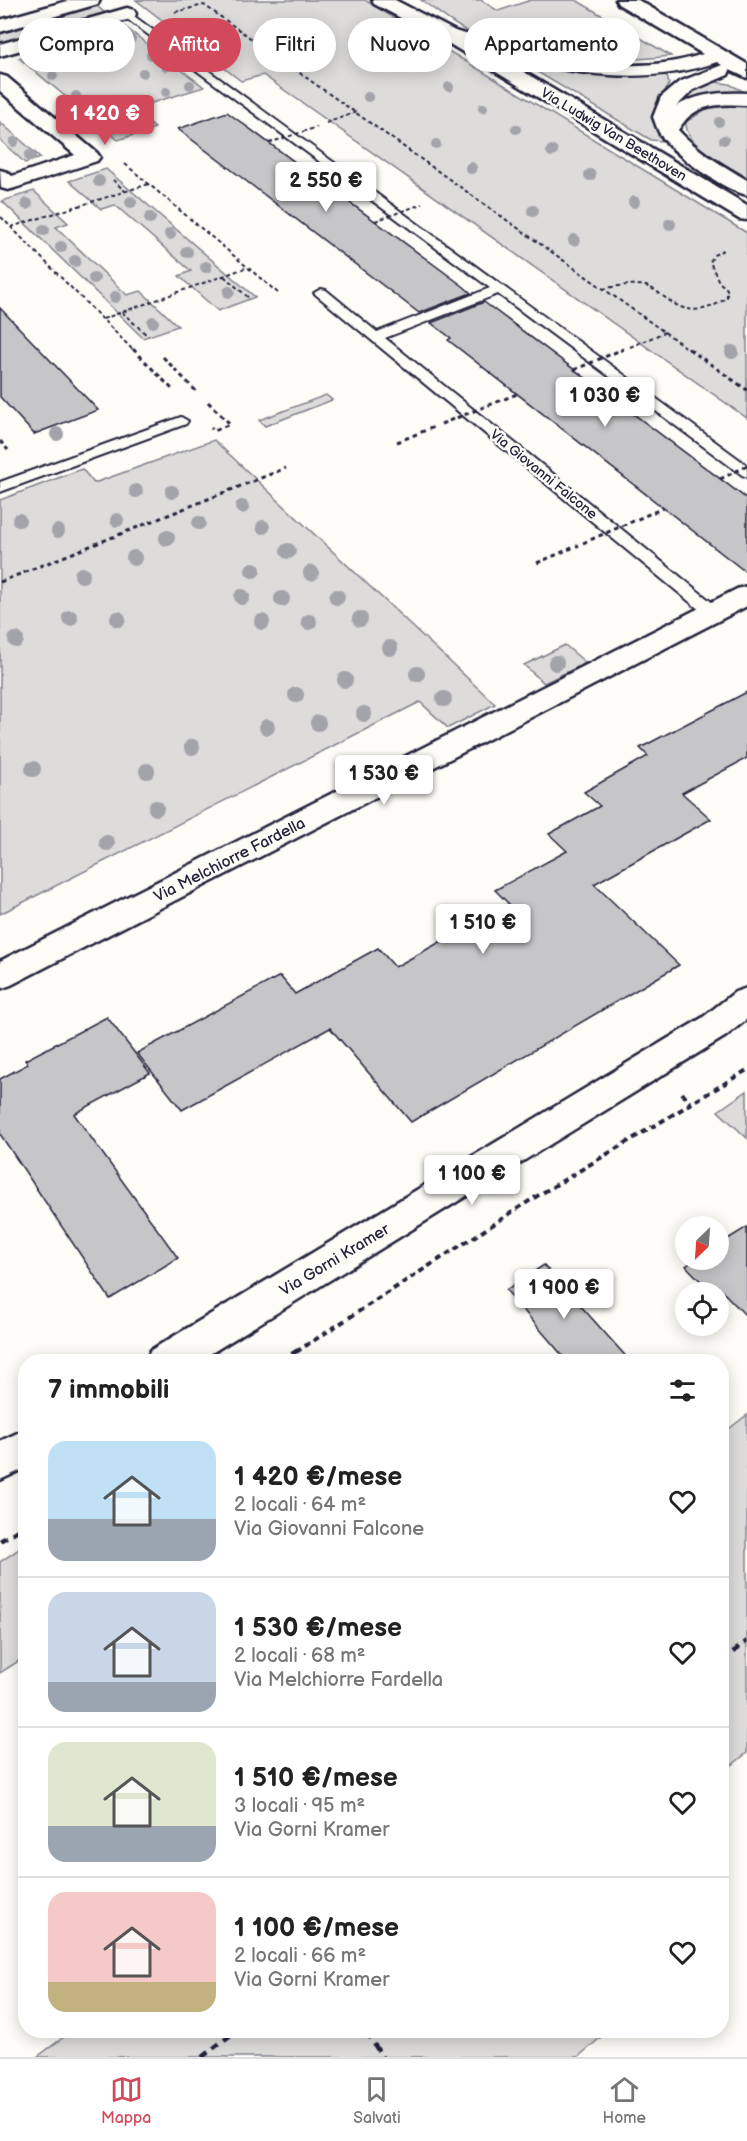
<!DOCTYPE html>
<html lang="it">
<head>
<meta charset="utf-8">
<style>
	:root { --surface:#fff; --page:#f2f2f2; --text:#222; --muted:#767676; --line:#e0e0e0; --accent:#d1495b }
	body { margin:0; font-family:"Balsamiq Sans",sans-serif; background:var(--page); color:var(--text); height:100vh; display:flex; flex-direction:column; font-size:22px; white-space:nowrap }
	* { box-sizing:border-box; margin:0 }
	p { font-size:20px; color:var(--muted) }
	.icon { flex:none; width:33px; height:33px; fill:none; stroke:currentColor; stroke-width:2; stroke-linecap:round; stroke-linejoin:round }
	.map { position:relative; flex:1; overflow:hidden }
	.side { position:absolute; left:18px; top:1354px; width:711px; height:684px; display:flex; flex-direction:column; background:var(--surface); border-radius:24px; box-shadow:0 3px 15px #0003 }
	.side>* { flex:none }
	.top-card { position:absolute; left:18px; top:18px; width:711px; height:54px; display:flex; gap:12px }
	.needle { width:39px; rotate:205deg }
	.tools { position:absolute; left:675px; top:1216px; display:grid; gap:12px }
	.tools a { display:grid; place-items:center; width:54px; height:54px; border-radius:50%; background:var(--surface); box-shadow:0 3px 15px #0003; font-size:30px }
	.price { position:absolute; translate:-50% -51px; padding:0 14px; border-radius:6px; background:#fff; color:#222; font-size:20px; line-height:39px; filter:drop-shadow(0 2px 3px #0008) }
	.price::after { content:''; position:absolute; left:50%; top:36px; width:18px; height:14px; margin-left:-9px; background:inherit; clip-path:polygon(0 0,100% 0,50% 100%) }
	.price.current { background:var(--accent); color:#fff }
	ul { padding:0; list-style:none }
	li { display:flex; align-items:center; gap:18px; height:150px; padding:0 30px }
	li+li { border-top:2px solid var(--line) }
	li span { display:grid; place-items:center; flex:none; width:168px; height:120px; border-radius:18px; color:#555 }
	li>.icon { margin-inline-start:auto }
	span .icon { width:72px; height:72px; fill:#fffc; stroke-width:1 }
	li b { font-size:26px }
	h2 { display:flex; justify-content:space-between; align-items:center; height:72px; padding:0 30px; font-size:26px }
	.pill { padding:0 21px; border-radius:27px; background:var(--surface); box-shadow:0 3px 15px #0003; font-size:21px; line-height:54px }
	.pill.current { background:var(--accent); color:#fff }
	.menu { display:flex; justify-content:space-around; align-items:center; height:84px; border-top:2px solid var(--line); background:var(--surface); font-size:16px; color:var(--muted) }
	.menu a { display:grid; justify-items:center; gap:3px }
	.menu .current { color:var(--accent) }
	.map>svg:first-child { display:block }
</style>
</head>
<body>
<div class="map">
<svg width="747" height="2057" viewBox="0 0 747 2057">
	<rect width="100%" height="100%" fill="#fdfcf7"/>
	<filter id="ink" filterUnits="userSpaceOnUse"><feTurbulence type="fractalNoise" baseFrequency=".0167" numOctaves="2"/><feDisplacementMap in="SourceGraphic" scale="12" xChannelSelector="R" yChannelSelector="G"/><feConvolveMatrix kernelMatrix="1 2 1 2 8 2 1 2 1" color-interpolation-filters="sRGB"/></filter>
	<g filter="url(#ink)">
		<path fill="#dddcdb" stroke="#807f8b" stroke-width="1.5" d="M 136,0 L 365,0 L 747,233 L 747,418 L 263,75 L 241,81 Z
			M 421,0 L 481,0 L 498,11 L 531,0 L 576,0 L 671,56 C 602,64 531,62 467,31 C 451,23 436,10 421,0 Z
			M 97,6 L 105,13 L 0,43 L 0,34 Z
			M 125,27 L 204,87 L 132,109 L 155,128 L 118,140 L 19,58 Z
			M 540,65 L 570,70 L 655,72 L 667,76 L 669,84 C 654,109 652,111 663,138 L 661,141 L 651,140 L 539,73 L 535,68 Z
			M 709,81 L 729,84 L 745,92 L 703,96 L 685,102 L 687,91 Z
			M 747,103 L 747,177 C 728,166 684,146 686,122 L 706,109 Z
			M 0,122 L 41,158 L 25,163 L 0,140 Z
			M 106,169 L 255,297 L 218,311 L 179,276 L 191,271 L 115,205 L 101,209 L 69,181 Z
			M 34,191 L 68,223 L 56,227 L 127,295 L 141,291 L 178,326 L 143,338 L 2,201 Z
			M 326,395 L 332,400 L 265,426 L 259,420 Z
			M 214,440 L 495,704 L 448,728 L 420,702 L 0,914 L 0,500 L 82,469 L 94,483 Z
			M 565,645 L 586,663 L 544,683 L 524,665 Z
			M 747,1091 L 747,1138 L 718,1111 Z
			M 747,1415 L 747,1753 L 722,1773 L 722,1556 L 725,1553 L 722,1548 L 722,1434 Z
			M 25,1545 L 25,1657 L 0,1673 L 0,1562 Z
			M 72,2031 L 608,2031 L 578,2057 L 37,2057 Z"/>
		<path fill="#c6c6c8" stroke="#22223b" stroke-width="1.5" d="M 227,112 L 463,286 L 471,293 L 419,313 L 178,129 Z
			M 484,302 L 747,499 L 747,573 L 448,340 L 451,338 L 431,323 Z
			M 0,308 L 98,410 L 34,434 L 0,397 Z
			M 747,692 L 747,758 L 682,793 L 711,819 L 594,884 L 679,965 L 411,1122 L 330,1028 L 182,1110 L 137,1053 L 280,976 L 295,994 L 378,948 L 395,967 L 509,904 L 495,890 L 567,851 L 549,834 L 600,806 L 584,792 L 648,756 L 640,748 Z
			M 107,1017 L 150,1073 L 74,1114 L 178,1258 L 110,1299 L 0,1134 L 0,1079 L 28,1064 L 25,1060 Z
			M 747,1227 L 747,1317 L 722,1291 L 712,1293 L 686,1266 L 695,1260 L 718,1260 L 718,1245 Z
			M 544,1265 L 631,1362 L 568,1362 L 506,1290 Z"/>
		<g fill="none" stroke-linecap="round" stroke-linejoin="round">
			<g stroke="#22223b" stroke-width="4">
				<path id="lane" d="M 127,11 L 747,465 L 747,477 L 742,475 L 498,294 L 385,338 L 719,608 L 721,612 L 719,616 L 707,616 L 314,293 L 321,289 L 326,290 L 377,332 L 490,288 L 123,16 L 121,14 Z
					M 181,417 L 188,421 L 186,424 L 0,492 L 0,482 Z"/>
			</g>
			<g stroke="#22223b" stroke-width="5">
				<path id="street" d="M 71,0 L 100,0 L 98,4 L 0,32 L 0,20 Z
					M 616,0 L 638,0 L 747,64 L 747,78 L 730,70 L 728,75 L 693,90 L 676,107 C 696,93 723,92 747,93 L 747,105 C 728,104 706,103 691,115 C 685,119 682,125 678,130 C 697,151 722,165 747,180 L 747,195 C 722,189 674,155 660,134 C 657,129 655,122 653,117 L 661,97 L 679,82 L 722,65 L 717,62 C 626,93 532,65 443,40 L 440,36 L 443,32 L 450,30 C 532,51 619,82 703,54 L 618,4 Z
					M 127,8 L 134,10 L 136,14 L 134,18 L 0,56 L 0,44 Z
					M 0,75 L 7,77 L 97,153 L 100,157 L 97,161 L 15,188 L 8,190 L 1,188 L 0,170 L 7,172 L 12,176 L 75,155 L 0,91 Z
					M 747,586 L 747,606 L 11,985 L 0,989 L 0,961 L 737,589 Z
					M 747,988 L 747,1019 L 726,1036 L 197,1362 L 145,1362 L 151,1350 L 702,1018 L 735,992 Z
					M 26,1429 L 26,1468 L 0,1480 L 0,1441 Z"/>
			</g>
			<g stroke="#22223b" stroke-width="5">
				<path id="primary" d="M 372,0 L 395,0 L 457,32 L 747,205 L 747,220 L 739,219 L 443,40 L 374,4 Z"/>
			</g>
			<path stroke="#22223b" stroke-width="2" stroke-dasharray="4 3" stroke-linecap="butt" d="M 175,12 L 204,5 L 691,351
				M 326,123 L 357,112
				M 125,164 L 278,293
				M 113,180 L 125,191
				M 1,217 L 134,351
				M 11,227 L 149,184
				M 224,276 L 250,299
				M 603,289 C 617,286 632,283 646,286 C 655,289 662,296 670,301 C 689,315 710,311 727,297 L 727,289 L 719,282 L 710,262 L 714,255 L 725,249
				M 122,312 L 148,336
				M 103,319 L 248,267
				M 630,347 L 665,332"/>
			<path stroke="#22223b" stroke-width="3" stroke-dasharray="4.5 4" stroke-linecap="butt" d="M 133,349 L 174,391
				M 689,349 L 747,390
				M 163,357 L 198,393
				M 208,402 L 230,424 L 214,431 L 211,428
				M 0,441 L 8,450
				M 397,442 L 434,427
				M 537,563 L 579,545
				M 0,582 L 286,468"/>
			<path stroke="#22223b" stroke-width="4" stroke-dasharray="6 4.5" stroke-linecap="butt" d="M 682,1093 L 691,1104
				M 296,1352 L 534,1198 L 747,1070"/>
			<path stroke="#22223b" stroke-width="4.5" stroke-dasharray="8 6" stroke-linecap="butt" d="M 280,1362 L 298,1350
				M 0,1541 L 26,1525
				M 722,1661 L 747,1641
				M 367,2032 L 382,2057
				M 202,2057 L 236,2031"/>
			<use href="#lane" fill="#fdfcf7" fill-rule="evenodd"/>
			<use href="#street" fill="#fdfcf7" fill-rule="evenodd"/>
			<use href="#primary" fill="#fdfcf7" fill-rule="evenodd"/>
			<path stroke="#22223b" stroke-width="2" stroke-dasharray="4 3" stroke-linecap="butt" d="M 269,143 L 317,127
				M 375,221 L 422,204
				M 620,351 L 624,349"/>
			<path stroke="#22223b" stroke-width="3" stroke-dasharray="4.5 4" stroke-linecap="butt" d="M 574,370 L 623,349
				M 441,424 L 517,394
				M 720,479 L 747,466
				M 583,543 L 663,508"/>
		</g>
		<g fill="#a3a3aa">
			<circle cx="101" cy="37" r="5"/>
			<circle cx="131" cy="39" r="5"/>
			<circle cx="83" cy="42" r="5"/>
			<circle cx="63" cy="49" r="5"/>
			<circle cx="122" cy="55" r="5"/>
			<circle cx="151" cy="55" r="5"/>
			<circle cx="33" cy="59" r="5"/>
			<circle cx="166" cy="67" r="5"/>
			<circle cx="143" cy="73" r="5"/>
			<circle cx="53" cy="76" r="5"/>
			<circle cx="190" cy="85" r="5"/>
			<circle cx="449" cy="87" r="5"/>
			<circle cx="166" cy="92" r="5"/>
			<circle cx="76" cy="96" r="5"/>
			<circle cx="368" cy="97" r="5"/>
			<circle cx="483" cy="108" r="5"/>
			<circle cx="97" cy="114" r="5"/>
			<circle cx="719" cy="122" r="5"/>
			<circle cx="516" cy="129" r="5"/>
			<circle cx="724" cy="140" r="5"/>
			<circle cx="14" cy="142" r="5"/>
			<circle cx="436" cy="144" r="5"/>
			<circle cx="552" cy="151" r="6"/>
			<circle cx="30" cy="156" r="6"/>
			<circle cx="471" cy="168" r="6"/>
			<circle cx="590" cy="175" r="6"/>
			<circle cx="99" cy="181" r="6"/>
			<circle cx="131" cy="202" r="6"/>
			<circle cx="634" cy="202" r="6"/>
			<circle cx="27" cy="204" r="6"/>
			<circle cx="533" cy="211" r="6"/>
			<circle cx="150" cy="218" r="6"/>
			<circle cx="670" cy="224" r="6"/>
			<circle cx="44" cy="230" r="6"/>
			<circle cx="170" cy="234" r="6"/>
			<circle cx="574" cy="240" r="6"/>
			<circle cx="61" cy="247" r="6"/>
			<circle cx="187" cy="252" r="6"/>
			<circle cx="75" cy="261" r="6"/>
			<circle cx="206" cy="267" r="6"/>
			<circle cx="94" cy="278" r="6"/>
			<circle cx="229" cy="292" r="6"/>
			<circle cx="115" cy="297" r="6"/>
			<circle cx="153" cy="322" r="6"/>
			<circle cx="732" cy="352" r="7"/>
			<circle cx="57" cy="434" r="7"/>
			<circle cx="136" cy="491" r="7"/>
			<circle cx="172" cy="492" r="7"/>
			<circle cx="242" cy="507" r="7"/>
			<circle cx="19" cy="520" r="7"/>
			<circle cx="117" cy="520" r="7"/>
			<circle cx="199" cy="523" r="7"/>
			<circle cx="263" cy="527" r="7"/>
			<circle cx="58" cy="531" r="7"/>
			<circle cx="167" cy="538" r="8"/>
			<circle cx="288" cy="551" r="8"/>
			<circle cx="134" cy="558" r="8"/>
			<circle cx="253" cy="570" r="8"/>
			<circle cx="311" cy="573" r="8"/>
			<circle cx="82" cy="575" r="8"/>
			<circle cx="242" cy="597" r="8"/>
			<circle cx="337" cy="597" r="8"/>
			<circle cx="282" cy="599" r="8"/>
			<circle cx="70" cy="618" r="8"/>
			<circle cx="118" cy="619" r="8"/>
			<circle cx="360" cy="619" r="8"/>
			<circle cx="262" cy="622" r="8"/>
			<circle cx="309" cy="622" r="8"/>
			<circle cx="16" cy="640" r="8"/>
			<circle cx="390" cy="648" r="8"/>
			<circle cx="556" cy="663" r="8"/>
			<circle cx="417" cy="674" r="8"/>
			<circle cx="345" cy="680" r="8"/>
			<circle cx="296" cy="695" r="8"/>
			<circle cx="444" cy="699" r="8"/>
			<circle cx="364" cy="714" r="8"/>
			<circle cx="318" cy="723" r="8"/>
			<circle cx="267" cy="727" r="8"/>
			<circle cx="192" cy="747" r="8"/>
			<circle cx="33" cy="769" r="8"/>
			<circle cx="147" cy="771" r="8"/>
			<circle cx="156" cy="808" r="8"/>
			<circle cx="107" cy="843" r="8"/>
		</g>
	</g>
	<g text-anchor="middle" stroke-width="5" stroke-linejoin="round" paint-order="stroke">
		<g font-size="14" fill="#22223b" stroke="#fdfcf7">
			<text transform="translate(614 134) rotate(31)" y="5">Via Ludwig Van Beethoven</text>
			<text transform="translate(544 474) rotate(39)" y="5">Via Giovanni Falcone</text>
		</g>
		<g font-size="16" fill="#22223b" stroke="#fdfcf7">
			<text transform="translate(229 859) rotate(-27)" y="6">Via Melchiorre Fardella</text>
			<text transform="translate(334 1259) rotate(-31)" y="6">Via Gorni Kramer</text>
		</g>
	</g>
</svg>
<div class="tools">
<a><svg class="needle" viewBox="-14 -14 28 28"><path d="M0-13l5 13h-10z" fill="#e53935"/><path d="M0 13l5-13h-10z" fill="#767676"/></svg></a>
<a><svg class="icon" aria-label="locate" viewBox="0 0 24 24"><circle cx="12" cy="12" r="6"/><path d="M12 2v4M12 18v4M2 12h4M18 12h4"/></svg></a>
</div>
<b class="price current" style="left:105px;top:146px">1 420 €</b>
<b class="price" style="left:326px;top:213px">2 550 €</b>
<b class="price" style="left:605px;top:428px">1 030 €</b>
<b class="price" style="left:384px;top:806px">1 530 €</b>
<b class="price" style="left:483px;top:955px">1 510 €</b>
<b class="price" style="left:472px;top:1206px">1 100 €</b>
<b class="price" style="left:564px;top:1320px">1 900 €</b>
<div class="top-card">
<a class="pill">Compra</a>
<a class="pill current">Affitta</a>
<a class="pill">Filtri</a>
<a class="pill">Nuovo</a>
<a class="pill">Appartamento</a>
</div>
<section class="side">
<h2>7 immobili<svg class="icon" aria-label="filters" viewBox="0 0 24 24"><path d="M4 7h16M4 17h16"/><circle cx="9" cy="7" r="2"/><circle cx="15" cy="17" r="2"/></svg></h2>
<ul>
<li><span style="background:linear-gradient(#bfe0f5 65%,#9aa5b1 0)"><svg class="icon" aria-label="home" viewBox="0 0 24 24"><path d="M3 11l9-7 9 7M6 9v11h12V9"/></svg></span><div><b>1 420 €/mese</b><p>2 locali · 64 m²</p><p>Via Giovanni Falcone</p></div><svg class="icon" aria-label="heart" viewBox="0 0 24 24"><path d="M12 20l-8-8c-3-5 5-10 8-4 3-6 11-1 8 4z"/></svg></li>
<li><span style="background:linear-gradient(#c9d6e8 75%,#9aa5b1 0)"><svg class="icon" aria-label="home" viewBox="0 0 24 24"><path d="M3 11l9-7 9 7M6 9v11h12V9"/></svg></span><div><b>1 530 €/mese</b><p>2 locali · 68 m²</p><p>Via Melchiorre Fardella</p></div><svg class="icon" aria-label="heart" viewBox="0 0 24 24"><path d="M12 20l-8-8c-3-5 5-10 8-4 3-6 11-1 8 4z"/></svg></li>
<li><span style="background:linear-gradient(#dfe7d0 70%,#9aa5b1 0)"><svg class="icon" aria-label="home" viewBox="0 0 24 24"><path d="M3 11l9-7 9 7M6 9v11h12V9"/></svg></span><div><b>1 510 €/mese</b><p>3 locali · 95 m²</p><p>Via Gorni Kramer</p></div><svg class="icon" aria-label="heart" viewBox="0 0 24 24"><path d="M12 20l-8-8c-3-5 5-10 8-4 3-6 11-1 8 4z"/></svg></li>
<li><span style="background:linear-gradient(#f6c9c9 75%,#c2b280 0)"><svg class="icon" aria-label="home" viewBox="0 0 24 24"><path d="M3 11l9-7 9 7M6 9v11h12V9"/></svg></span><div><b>1 100 €/mese</b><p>2 locali · 66 m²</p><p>Via Gorni Kramer</p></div><svg class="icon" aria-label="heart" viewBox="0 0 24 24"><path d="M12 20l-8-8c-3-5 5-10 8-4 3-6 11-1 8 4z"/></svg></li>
</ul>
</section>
</div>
<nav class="menu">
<a class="current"><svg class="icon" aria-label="map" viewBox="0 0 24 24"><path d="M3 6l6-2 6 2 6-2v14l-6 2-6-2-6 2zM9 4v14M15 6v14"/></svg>Mappa</a>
<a><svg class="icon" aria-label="saved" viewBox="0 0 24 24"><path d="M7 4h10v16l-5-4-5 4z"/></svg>Salvati</a>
<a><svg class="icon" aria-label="home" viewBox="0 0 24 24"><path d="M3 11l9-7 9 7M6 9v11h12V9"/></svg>Home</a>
</nav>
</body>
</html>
